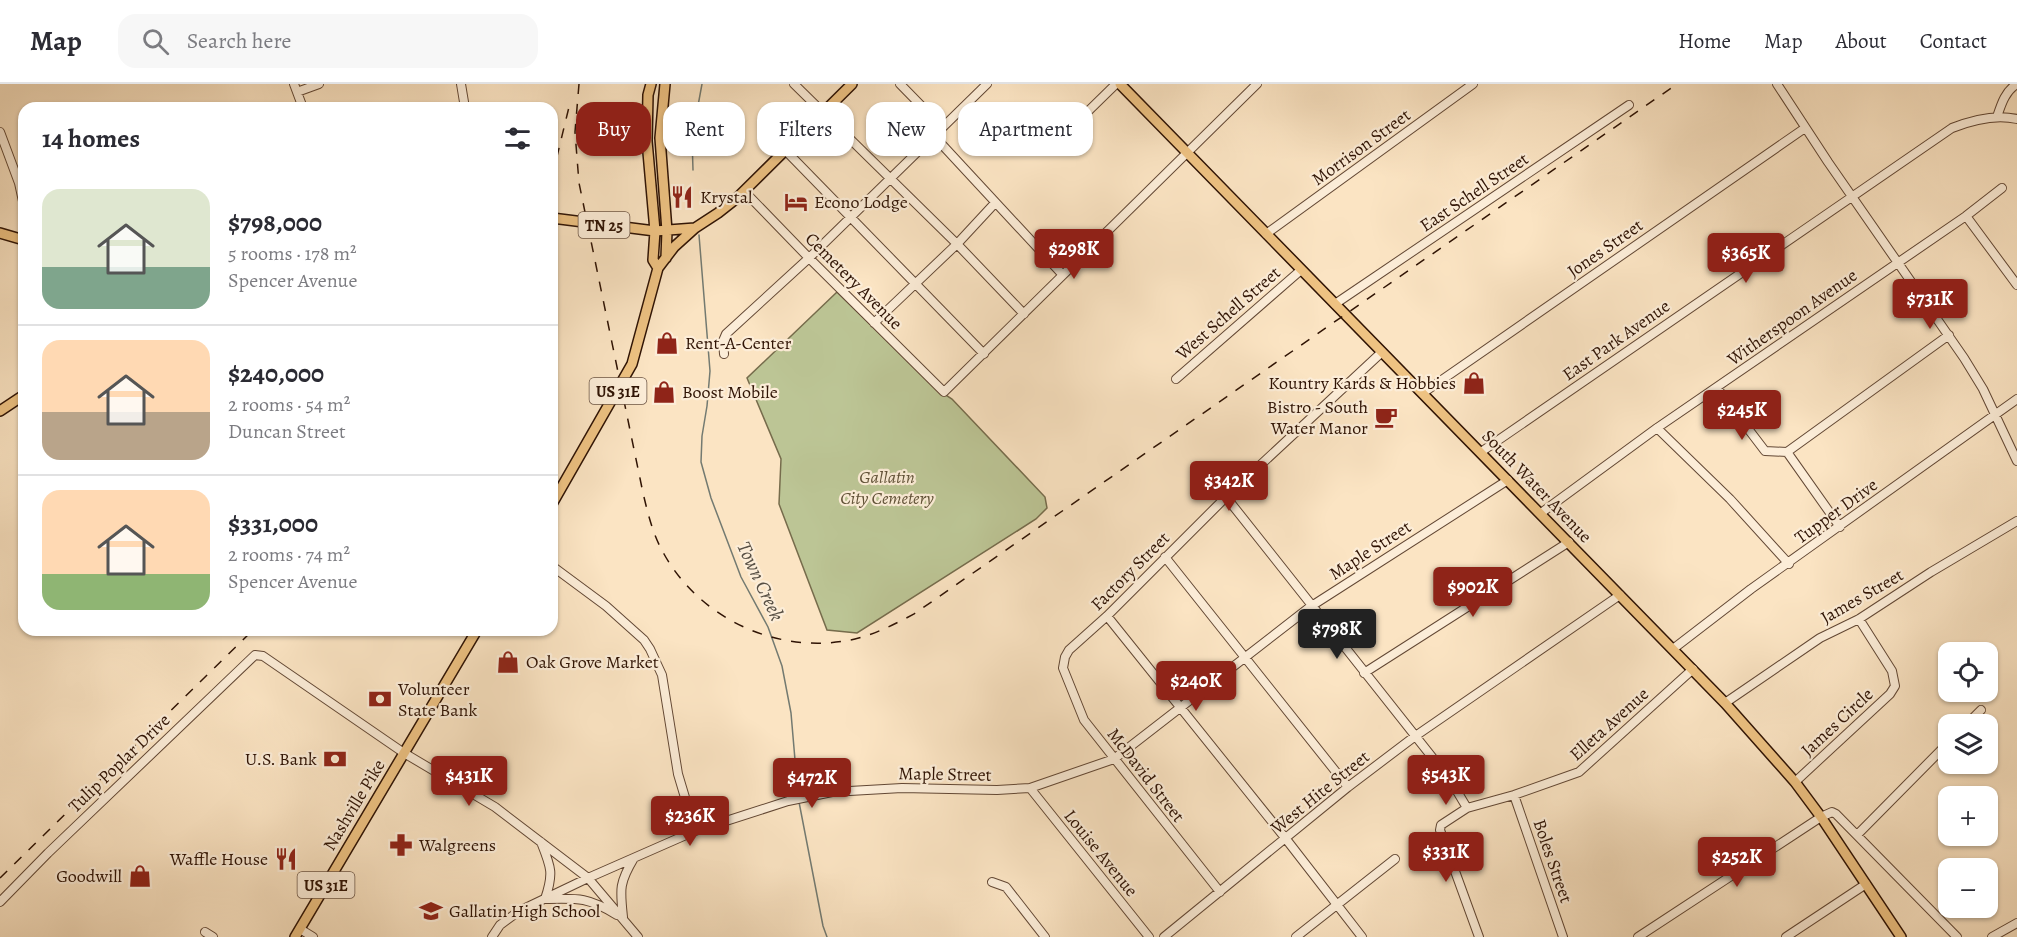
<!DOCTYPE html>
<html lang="en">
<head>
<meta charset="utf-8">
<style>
	:root { --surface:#fff; --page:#f7f7f7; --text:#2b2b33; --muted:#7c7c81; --line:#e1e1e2; --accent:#8f2418 }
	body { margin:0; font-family:Alegreya,serif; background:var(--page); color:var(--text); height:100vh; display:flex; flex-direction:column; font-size:22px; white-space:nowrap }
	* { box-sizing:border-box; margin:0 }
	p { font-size:20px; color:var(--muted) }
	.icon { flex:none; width:33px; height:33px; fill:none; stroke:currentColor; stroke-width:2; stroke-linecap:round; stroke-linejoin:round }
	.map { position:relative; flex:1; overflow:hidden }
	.details { position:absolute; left:18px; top:18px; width:540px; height:534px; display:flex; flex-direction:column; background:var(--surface); border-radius:18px; box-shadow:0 2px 4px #0004 }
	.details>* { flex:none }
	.top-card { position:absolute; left:576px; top:18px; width:570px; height:54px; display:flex; gap:12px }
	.buttons { position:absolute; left:1938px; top:558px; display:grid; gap:12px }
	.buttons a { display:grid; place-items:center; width:60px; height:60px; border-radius:12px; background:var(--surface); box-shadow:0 2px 4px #0004; font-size:30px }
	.price { position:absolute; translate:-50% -51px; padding:0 14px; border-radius:6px; background:var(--accent); color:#fff; font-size:20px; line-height:39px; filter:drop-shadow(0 2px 3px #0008) }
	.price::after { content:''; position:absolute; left:50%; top:36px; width:18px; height:14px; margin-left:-9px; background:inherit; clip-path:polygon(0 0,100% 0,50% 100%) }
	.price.on { background:#222; color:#fff }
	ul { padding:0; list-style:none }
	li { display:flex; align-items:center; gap:18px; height:150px; padding:0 24px }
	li+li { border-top:2px solid var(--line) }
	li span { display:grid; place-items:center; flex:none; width:168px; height:120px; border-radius:18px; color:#555 }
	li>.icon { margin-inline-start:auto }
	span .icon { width:72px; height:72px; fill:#fffc; stroke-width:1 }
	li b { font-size:26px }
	h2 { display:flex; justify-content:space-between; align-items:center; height:72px; padding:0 24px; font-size:26px }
	.chip { padding:0 21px; border-radius:18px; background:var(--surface); box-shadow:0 2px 4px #0004; font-size:21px; line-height:54px }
	.chip.on { background:var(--accent); color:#fff }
	header { display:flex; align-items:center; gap:36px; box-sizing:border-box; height:84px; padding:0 30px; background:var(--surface); border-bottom:2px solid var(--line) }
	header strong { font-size:28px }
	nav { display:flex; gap:33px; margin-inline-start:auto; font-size:21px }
	.search { width:420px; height:54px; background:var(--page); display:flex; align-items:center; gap:15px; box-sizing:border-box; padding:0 21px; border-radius:18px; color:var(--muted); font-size:22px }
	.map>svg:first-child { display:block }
</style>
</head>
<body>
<header>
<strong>Map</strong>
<div class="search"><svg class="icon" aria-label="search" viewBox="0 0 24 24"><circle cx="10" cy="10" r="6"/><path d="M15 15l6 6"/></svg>Search here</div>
<nav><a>Home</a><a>Map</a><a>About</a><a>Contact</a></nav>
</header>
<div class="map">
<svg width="2017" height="853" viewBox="0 0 2017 853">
	<rect width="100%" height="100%" fill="#fbe4c3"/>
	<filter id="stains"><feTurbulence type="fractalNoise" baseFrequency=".00333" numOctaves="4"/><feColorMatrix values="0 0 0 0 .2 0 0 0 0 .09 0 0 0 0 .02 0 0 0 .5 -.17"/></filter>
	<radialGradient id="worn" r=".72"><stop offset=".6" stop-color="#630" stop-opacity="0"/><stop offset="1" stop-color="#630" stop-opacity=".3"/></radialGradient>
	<path fill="#bcc595" stroke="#766c4c" stroke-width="1.5" d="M 837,208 L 938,306 L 952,315 L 1045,413 L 1047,424 L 1036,435 L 857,549 L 827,546 L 779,420 L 781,375 L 747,294 Z"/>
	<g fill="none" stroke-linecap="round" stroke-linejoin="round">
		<path stroke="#737a71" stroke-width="1.5" d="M 693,86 L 692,54 L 702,0
			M 699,151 L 710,287 L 707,322 L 702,352 L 701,378 L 711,414 L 741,493 L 768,543 L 782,582 L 791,629 L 798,711
			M 799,718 L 823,842 L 827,853"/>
		<g stroke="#624734" stroke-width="10">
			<path id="minor" d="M 294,0 L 303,24
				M 461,0 L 465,24
				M 794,0 L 957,160 L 1024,230
				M 900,0 L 942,43
				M 1777,0 L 1828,78 L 1964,274 L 1983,305 L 2017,377
				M 297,8 L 319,0
				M 1997,33 C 2001,21 2005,7 2017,0
				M 1073,42 L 1116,0
				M 0,48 L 19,99 L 24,122
				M 934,52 L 1062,190
				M 785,66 L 984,270
				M 744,107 L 809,174 L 944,308 L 1257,0
				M 1966,132 L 2017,201
				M 1266,150 L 1473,0
				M 1335,220 L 1629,21
				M 874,239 L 957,160 L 995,119
				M 724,270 L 723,257 L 726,250 L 809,174 L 987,0
				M 1176,295 L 1301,186
				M 1717,304 L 1765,367 L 1787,368
				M 1423,309 L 1805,44
				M 1657,344 L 1730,415 L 1789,480
				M 1481,368 L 1952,44 C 1972,36 1996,30 2017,35
				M 1787,368 L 1949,251
				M 1787,368 L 1840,443
				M 1226,413 L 1451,697 L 1467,724
				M 1541,429 L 1657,344 L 1966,132 L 2002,104
				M 1165,473 L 1348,703
				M 552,482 L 606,522 L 644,556 L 650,565 L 662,591 L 678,690 L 695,747
				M 1107,532 L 1286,755 L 1362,853
				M 1673,565 L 1751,505 L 2017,315
				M 1364,589 L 1569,458
				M 1725,619 L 1820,554 L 1859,535 L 1931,488 L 2017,437
				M 1967,640 L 1981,626
				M 1795,698 L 1890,610 L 1895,602 L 1892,587 L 1859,535
				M 1030,704 L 1149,853
				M 1514,711 L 1563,853
				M 1857,751 L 1948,659
				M 541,758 C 551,783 554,789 545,815 C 578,814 588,813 617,831
				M 992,798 L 1006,803 L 1045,853
				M 1220,808 L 1084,636 L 1063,584 L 1065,573 L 1069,566 L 1107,532 L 1226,413 L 1382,268
				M 0,818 L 48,769 L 255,571 L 263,572 L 404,669 L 495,723 L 588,794 L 638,853
				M 623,833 C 620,805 619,799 634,774
				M 300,845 L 313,853
				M 205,848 L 213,853
				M 492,853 L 500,841 L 519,827 L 588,794 L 695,747 L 788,717 L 832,708 L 902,704 L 997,706 L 1030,704 L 1114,675 L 1310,523 L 1508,396
				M 1164,853 L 1348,703 L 1414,653 L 1620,511
				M 1296,853 L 1395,775
				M 1479,853 L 1440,746 L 1441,741 L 1467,724 L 1514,711 L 1579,688 L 1693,585
				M 1638,853 L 1821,733 L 1832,728 L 1836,730 L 1957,853
				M 1786,853 L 1866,800
				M 1992,853 L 2017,839"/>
		</g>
		<g stroke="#2f1304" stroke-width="12">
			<path id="major" d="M 651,0 L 648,11 L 647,57 L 655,147 L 653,176 L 658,184
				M 665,0 L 660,54 L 667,147 L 666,174
				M 1120,0 L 1725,619 L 1795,698 L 1821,733 L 1901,853
				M 552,134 L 655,147 L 695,144
				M 0,149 L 24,156
				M 0,327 L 24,311
				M 552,420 L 632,280 L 658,184 L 674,163 L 695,144 L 718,129 L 737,114 L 852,0
				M 295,853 L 477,546"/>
		</g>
		<use href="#minor" stroke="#fcedd8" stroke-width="8"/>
		<use href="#major" stroke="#eec282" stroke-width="9"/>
		<path stroke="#2f1304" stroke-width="1.5" stroke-dasharray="10 10" stroke-linecap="butt" d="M 579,0 L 575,48 L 579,99 L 643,409 C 648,430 653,451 664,470 C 701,536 780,572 855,555 C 876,550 895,540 914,530 L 1677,0
			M 552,93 L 569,23
			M 0,794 L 253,546"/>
	</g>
	<defs>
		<g id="restaurant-bare" transform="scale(1.8)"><path d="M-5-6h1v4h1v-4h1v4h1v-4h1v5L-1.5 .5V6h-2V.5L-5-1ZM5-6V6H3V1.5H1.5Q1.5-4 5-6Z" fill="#8f2418" stroke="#fcedd8" stroke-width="2.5" paint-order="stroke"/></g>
		<g id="hotel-bare" transform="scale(1.8)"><path d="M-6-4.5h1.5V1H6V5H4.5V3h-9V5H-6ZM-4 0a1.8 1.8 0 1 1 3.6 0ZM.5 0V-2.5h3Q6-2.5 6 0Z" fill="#8f2418" stroke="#fcedd8" stroke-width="2.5" paint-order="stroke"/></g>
		<g id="shop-bare" transform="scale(1.8)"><path d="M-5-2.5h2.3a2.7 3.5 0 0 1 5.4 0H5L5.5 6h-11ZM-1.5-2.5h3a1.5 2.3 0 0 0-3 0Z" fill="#8f2418" stroke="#fcedd8" stroke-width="2.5" paint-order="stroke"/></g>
		<g id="cafe-bare" transform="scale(1.8)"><path d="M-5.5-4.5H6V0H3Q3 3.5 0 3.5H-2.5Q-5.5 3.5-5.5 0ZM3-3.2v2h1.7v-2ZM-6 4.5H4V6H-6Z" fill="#8f2418" stroke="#fcedd8" stroke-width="2.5" paint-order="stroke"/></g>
		<g id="bank-bare" transform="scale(1.8)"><path d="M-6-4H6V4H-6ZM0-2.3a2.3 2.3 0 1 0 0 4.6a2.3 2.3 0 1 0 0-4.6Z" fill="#8f2418" stroke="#fcedd8" stroke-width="2.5" paint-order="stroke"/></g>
		<g id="pharmacy-bare" transform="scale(1.8)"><path d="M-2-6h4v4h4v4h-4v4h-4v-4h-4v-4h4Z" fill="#8f2418" stroke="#fcedd8" stroke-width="2.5" paint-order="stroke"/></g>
		<g id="school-bare" transform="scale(1.8)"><path d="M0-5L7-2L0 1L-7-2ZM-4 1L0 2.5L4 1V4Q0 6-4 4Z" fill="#8f2418" stroke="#fcedd8" stroke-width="2.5" paint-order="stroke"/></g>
	</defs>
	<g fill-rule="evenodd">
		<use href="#restaurant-bare" x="682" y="113"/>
		<use href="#hotel-bare" x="796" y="118"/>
		<use href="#shop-bare" x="667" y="259"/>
		<use href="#shop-bare" x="1474" y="299"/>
		<use href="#shop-bare" x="664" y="308"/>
		<use href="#cafe-bare" x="1386" y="333"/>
		<use href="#shop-bare" x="508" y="578"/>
		<use href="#bank-bare" x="380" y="615"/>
		<use href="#bank-bare" x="335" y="675"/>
		<use href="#pharmacy-bare" x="401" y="761"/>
		<use href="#restaurant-bare" x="286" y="775"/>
		<use href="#shop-bare" x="140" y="792"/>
		<use href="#school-bare" x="431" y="827"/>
	</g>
	<g text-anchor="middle" stroke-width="4.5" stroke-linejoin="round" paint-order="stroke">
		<g fill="#fcedd8" stroke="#6c5444" stroke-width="1.5">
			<rect x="578.5" y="128" width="51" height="26" rx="4.5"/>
			<rect x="589.5" y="294" width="57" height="26" rx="4.5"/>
			<rect x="297.5" y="788" width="57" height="26" rx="4.5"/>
		</g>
		<g font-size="16" font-weight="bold" fill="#2f1304">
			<text x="604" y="147">TN 25</text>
			<text x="618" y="313">US 31E</text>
			<text x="326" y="807">US 31E</text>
		</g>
		<g font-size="18" fill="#2f1304" stroke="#fcedd8">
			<text transform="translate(1361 63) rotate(-36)" y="6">Morrison Street</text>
			<text transform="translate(1474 108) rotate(-34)" y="6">East Schell Street</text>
			<text transform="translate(1605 164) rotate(-35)" y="6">Jones Street</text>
			<text transform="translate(854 197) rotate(45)" y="6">Cemetery Avenue</text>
			<text transform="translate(1228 229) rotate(-41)" y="6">West Schell Street</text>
			<text transform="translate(1792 233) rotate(-35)" y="6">Witherspoon Avenue</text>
			<text transform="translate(1616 256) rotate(-35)" y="6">East Park Avenue</text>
			<text transform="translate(1537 402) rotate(46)" y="6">South Water Avenue</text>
			<text transform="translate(1836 427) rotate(-36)" y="6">Tupper Drive</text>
			<text transform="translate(1370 466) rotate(-33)" y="6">Maple Street</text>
			<text transform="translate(1130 487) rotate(-45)" y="6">Factory Street</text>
			<text transform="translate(1862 512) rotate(-30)" y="6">James Street</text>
			<text transform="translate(1837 638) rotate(-43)" y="6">James Circle</text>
			<text transform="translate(1609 640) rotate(-42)" y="6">Elleta Avenue</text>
			<text transform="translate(119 679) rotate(-44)" y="6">Tulip Poplar Drive</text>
			<text transform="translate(945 690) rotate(1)" y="6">Maple Street</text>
			<text transform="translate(1146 691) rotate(52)" y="6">McDavid Street</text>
			<text transform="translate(1320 708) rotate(-39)" y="6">West Hite Street</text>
			<text transform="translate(354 721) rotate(-59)" y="6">Nashville Pike</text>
			<text transform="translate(1101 769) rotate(51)" y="6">Louise Avenue</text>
			<text transform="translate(1553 777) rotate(71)" y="6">Boles Street</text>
		</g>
		<g font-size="18" fill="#2f1304" stroke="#fcedd8" text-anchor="start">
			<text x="700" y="119">Krystal</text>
			<text x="814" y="124">Econo Lodge</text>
			<text x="685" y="265">Rent-A-Center</text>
			<text x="1456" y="305" text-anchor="end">Kountry Kards &amp; Hobbies</text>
			<text x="682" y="314">Boost Mobile</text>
			<text x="1368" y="329" text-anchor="end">Bistro - South<tspan x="1368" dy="21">Water Manor</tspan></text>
			<text x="526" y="584">Oak Grove Market</text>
			<text x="398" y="611">Volunteer<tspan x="398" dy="21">State Bank</tspan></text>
			<text x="317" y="681" text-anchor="end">U.S. Bank</text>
			<text x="419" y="767">Walgreens</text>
			<text x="268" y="781" text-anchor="end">Waffle House</text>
			<text x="122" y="798" text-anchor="end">Goodwill</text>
			<text x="449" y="833">Gallatin High School</text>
		</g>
		<g font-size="18" font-style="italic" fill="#605137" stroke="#fcedd8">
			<text x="887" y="399">Gallatin<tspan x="887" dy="21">City Cemetery</tspan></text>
		</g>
		<g font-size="20" font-style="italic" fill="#574f44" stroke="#fcedd8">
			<text transform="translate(761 497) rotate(65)" y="7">Town Creek</text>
		</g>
	</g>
	<rect width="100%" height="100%" filter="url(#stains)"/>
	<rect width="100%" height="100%" fill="url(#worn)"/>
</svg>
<div class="buttons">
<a><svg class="icon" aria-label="locate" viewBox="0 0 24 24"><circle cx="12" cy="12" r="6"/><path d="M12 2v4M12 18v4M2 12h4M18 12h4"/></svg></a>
<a><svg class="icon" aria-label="layers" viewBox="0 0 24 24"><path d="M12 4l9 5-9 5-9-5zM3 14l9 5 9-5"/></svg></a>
<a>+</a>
<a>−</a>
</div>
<b class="price" style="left:1074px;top:196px">$298K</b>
<b class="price" style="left:1746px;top:200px">$365K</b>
<b class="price" style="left:1930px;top:246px">$731K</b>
<b class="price" style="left:1742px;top:357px">$245K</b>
<b class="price" style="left:1229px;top:428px">$342K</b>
<b class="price" style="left:1473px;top:534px">$902K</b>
<b class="price on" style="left:1337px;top:576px">$798K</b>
<b class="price" style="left:1196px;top:628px">$240K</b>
<b class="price" style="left:1446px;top:722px">$543K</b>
<b class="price" style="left:469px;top:723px">$431K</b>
<b class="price" style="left:812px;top:725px">$472K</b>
<b class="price" style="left:690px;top:763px">$236K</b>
<b class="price" style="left:1446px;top:799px">$331K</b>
<b class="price" style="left:1737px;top:804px">$252K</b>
<div class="top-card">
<a class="chip on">Buy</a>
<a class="chip">Rent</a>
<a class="chip">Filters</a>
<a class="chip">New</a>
<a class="chip">Apartment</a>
</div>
<section class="details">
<h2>14 homes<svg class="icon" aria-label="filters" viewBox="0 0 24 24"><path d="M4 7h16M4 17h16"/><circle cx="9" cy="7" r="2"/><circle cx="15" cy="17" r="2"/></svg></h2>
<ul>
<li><span style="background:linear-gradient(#dfe7d0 65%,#7fa58c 0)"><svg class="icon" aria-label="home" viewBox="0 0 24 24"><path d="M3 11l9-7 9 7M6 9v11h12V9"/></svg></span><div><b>$798,000</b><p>5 rooms · 178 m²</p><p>Spencer Avenue</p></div></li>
<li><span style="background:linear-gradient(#ffd9b3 60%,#b9a48a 0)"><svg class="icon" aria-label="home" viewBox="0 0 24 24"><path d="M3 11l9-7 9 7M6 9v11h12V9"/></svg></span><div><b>$240,000</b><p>2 rooms · 54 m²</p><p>Duncan Street</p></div></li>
<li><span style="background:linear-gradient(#ffd9b3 70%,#8fb573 0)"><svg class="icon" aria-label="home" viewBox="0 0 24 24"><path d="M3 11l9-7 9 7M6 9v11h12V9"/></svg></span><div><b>$331,000</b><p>2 rooms · 74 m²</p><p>Spencer Avenue</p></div></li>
</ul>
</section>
</div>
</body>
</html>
